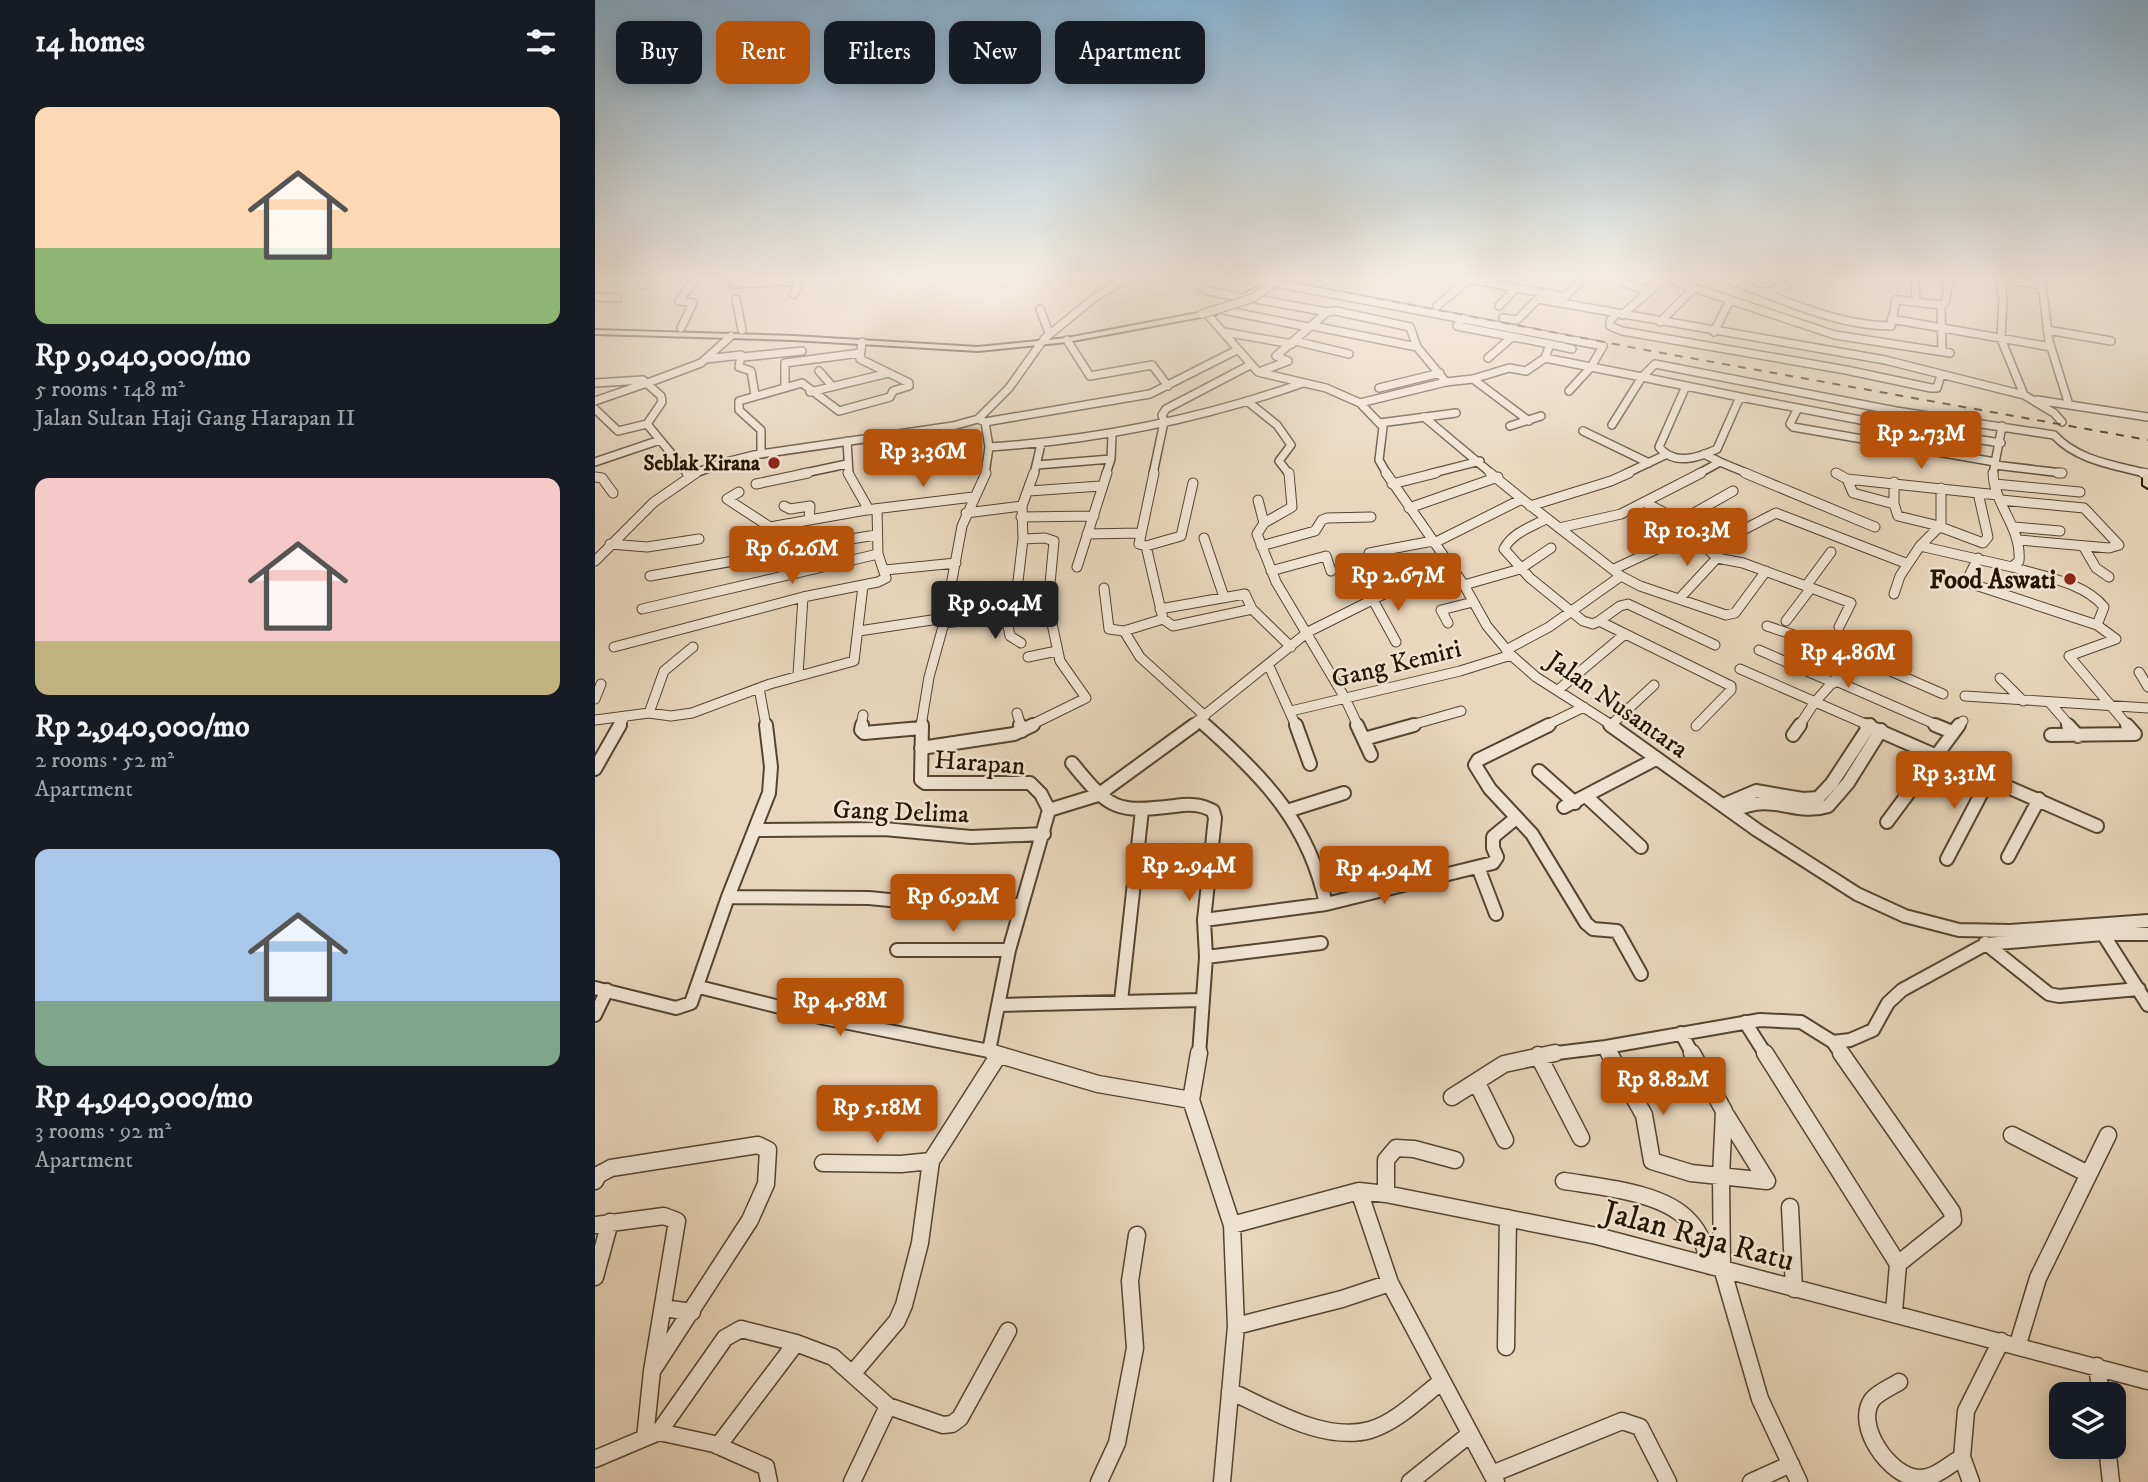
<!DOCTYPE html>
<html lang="en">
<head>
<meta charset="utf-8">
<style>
	:root { --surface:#171b24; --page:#242831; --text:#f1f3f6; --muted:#9ea1a6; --accent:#b45309 }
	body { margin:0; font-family:"IM FELL DW Pica",serif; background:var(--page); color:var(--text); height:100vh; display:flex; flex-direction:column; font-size:26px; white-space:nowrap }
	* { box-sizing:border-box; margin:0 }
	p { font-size:23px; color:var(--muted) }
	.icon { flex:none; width:38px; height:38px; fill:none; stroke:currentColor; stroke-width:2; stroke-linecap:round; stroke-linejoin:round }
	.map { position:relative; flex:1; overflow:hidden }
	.panel { display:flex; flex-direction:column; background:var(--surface); width:595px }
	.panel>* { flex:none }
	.banner { position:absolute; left:21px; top:21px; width:665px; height:63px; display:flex; gap:14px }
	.tools { position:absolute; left:1454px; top:1382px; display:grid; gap:14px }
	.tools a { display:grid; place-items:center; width:77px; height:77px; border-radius:14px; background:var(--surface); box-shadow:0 4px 18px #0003; font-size:35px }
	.price { position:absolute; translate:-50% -60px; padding:0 16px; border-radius:7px; background:var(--accent); color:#fff; font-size:23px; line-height:46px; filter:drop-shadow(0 2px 4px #0008) }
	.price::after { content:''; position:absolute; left:50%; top:42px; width:21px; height:16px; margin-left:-10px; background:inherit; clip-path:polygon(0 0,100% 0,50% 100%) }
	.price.selected { background:#222; color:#fff }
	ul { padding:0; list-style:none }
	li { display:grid; align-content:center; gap:14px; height:371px; padding:0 35px }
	li span { display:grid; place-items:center; height:217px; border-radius:14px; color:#555 }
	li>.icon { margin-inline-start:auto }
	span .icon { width:126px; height:126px; fill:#fffc; stroke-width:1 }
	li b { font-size:30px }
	h2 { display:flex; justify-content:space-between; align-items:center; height:84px; padding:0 35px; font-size:30px }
	.pill { padding:0 24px; border-radius:14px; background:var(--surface); box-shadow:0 4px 18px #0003; font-size:24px; line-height:63px }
	.pill.selected { background:var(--accent); color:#fff }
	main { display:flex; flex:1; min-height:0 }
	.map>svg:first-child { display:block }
</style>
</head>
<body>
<main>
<section class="panel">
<h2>14 homes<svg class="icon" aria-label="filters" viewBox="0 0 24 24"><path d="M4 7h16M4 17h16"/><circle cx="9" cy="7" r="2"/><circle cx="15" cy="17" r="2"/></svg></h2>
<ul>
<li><span style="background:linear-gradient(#ffd9b3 65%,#8fb573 0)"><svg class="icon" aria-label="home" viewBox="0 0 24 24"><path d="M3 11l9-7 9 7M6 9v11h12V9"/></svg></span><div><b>Rp 9,040,000/mo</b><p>5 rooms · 148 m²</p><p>Jalan Sultan Haji Gang Harapan II</p></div></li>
<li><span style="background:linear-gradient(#f6c9c9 75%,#c2b280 0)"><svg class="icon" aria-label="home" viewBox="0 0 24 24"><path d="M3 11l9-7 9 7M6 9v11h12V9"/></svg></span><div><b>Rp 2,940,000/mo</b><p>2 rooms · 52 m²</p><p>Apartment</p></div></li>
<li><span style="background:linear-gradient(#a9c7e8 70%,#7fa58c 0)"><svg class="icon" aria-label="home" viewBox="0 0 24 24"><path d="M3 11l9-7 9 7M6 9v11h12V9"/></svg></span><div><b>Rp 4,940,000/mo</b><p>3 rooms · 92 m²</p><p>Apartment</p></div></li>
</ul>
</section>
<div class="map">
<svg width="1553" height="1482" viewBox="0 0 1553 1482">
	<rect width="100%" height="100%" fill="#e9d6bc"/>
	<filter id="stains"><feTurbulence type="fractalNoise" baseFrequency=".00286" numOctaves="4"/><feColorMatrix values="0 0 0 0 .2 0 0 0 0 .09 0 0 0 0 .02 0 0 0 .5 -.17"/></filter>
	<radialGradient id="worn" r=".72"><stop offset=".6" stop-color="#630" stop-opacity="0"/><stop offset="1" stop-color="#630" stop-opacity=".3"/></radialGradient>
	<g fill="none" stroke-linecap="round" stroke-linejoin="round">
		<g stroke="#56442f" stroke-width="10">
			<path id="minor-far3" d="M 138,280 L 138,284 L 204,281
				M 597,280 L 613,291 L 648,298
				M 665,280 L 1008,346 L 996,367 L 974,391
				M 879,280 L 970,297 L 987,280
				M 1075,280 L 1240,335 L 1355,353
				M 1134,280 C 1185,298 1241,326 1296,326 L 1301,300 L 1346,305
				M 1320,280 L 1321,301
				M 1405,280 L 1408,298 L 1406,339 L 1429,395 L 1459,413 L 1467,422
				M 1414,280 L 1447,285 L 1454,341 L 1474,405
				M 412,282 L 416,280
				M 1029,283 L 1053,291
				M 47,285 L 50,280
				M 1170,293 L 1202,280
				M 199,294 L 205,280
				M 0,297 L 22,298
				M 141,299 L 147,330
				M 661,299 L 732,312
				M 943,299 L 1290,360 L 1429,395
				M 842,306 L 873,280
				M 904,306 L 921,288
				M 445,309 L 454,333
				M 628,310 L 713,327
				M 612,314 L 663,372 L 731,388 L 765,403 L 788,427 L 784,460 L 792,474
				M 1021,314 L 1015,321 L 1015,326 L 1027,331 L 1251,370 L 1336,388 L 1342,388 L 1346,375
				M 1027,315 L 1067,280
				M 867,318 L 862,326 L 955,344 L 950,358
				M 908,318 L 922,320 L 947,295
				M 1296,319 L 1456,347
				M 1065,322 L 1098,289
				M 718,326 L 822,347
				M 86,328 L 98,303 L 84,301 L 100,280
				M 1452,330 L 1516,341
				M 629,332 L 697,344
				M 1119,332 L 1135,300
				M 449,339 L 499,298 L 527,280
				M 472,340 L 495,376 L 557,365 L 573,386
				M 700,341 L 754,354
				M 955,344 L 977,349
				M 1347,352 L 1346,305 L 1350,303 L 1354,282 L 1351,280
				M 681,356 L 732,312 L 741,311 L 815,327 L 822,347 L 851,382
				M 148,357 L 207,351
				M 893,358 L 917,337
				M 950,358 L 1047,377 L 1017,425
				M 111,359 L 146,355 L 144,367 L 156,371 L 160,395
				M 224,371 L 237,386
				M 664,372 L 693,361 L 681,356
				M 878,379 L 934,421
				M 0,383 L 48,380 L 66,396 L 67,402 L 52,424 L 93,474
				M 50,384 L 106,363 L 136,336
				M 1091,386 L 1064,447 C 1079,466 1103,458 1122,449 L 1145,397 L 1297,426 L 1406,443
				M 190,387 L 190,363 L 265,353
				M 784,388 L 845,373
				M 215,392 L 294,373
				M 1145,397 L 1047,377 L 1060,364 L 1301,411 L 1459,435 C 1483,461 1520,465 1553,474
				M 1442,400 L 1553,417
				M 0,401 L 49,384
				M 652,401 L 682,425 L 696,445 L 684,461 L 694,474
				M 765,403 L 851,382 L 878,379 L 914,368 L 931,371 L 950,358
				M 1203,408 L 1195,424 L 1198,427 L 1400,462
				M 0,409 L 23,431 L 52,424
				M 829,417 L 897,474
				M 383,419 L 390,422 L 394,447 L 390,474
				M 390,422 L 555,394 L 642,350
				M 785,423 L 861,413
				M 915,426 L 946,416
				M 988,431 L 1054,463
				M 252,441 L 254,474
				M 394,447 C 502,440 606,419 708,383
				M 166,454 L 166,430 L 144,410 L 144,401 L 207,383 L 244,411 L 295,397 L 298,391 L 314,386 L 314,383 L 265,359 L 267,342
				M 0,462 L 65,440
				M 1125,462 L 1154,474
				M 442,465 L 516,459
				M 1400,465 L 1467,473
				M 1241,473 L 1243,474
				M 98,474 L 127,463 L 159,455 L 358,426 L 383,419 L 414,388 L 446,343
				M 205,474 L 252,464
				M 439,474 L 446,444
				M 511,474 L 516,459 L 517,436
				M 558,474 L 569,422 L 567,415 L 571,409 L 655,365
				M 834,474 L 885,461
				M 1030,474 L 1070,455
				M 1103,474 L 1125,462 L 1109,454
				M 1398,474 L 1407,426"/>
		</g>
		<g stroke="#56442f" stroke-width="11">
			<path id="minor-far2" d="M 92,473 L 94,476
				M 253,473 L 274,510
				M 791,473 L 869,585 L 892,626 L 916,655 L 941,677 L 1018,726
				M 1150,473 L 1280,527
				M 1241,473 L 1252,479 L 1403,495
				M 1463,473 L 1467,473
				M 1548,473 L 1553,474
				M 0,477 L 7,478 L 18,493
				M 1252,479 L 1258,493 L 1299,504
				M 1299,482 L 1299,504 L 1303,516 L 1340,525 L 1388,543 L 1393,537 L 1383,493
				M 598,483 L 586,536 L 551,546 L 568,619 L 578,626 L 657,609
				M 161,484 L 213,473
				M 797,484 L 841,473
				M 1400,484 L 1485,492
				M 1346,488 L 1346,528
				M 434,491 L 506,486
				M 144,492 L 132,499 L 175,527 L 271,510 L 378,497
				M 927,499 L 1026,576 L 1045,586 L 1131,615 L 1140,613 L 1171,571
				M 663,500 L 669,523 L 662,534 L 681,582 L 750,698 L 763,726
				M 1406,500 L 1489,508 L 1524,545 L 1514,548 L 1424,540
				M 1051,503 L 1085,521 L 1122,558 L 1148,563 L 1211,586 L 1236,552
				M 189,506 L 195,509 L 215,506 L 214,520
				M 935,506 L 1016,481 L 1034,473
				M 814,508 L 903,477
				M 371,513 L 427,506
				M 426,517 L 499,516
				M 951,519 C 936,527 917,533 909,549 L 935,578 L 988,621 L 998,624 L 1004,621 L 1136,686 L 1136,690 L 1101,726
				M 1085,521 L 1138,491
				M 669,523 L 697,507 L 694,473
				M 1420,527 L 1465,531
				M 964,528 L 1026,514 L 1106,473
				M 1051,530 L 1079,518
				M 492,534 L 546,533
				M 609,538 L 629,597
				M 428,539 L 450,538 L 459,541 L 453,605 L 465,661 L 491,698 L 434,726
				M 839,543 L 927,499 L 895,473
				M 15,544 L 52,547 L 104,539
				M 224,544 L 281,535
				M 551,546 L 544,544 L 559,473
				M 666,546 L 720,531 L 727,520 L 732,518 L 776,517
				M 1325,546 L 1342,529
				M 1488,546 L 1501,568 L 1514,577
				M 1113,548 L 1181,513 L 1313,564
				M 774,553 L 838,541
				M 1383,558 L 1371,582 L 1502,625
				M 0,561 L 59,502 L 101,473
				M 482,567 L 512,473
				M 1417,567 C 1446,576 1489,582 1509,607 L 1502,625 L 1521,639 L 1474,656 L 1533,726
				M 1019,569 L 1096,533
				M 290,570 L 361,563
				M 676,571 L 731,556 L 736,571
				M 55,576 L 172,555 L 178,527
				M 869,585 L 925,569 L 956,548
				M 1211,586 L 1256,603 L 1244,627
				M 509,588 L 514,629 L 529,631
				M 1299,594 L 1305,576 L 1325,546 L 1417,567 L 1424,561 C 1427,528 1399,505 1398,473
				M 1085,598 L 1122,558
				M 778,600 L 801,642
				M 47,609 L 283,554
				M 565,609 L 650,594 L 657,609 L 696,647
				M 411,616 L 415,636 L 426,643
				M 568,619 L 529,631 L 545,657 L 610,716
				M 1004,621 L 1025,606 L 1033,604 L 1120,645
				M 1191,621 L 1216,588
				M 349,623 L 411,616 L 423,581 L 428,539 L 427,506 L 439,473
				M 853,623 L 846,610 L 878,602
				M 1172,626 L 1261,656 L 1348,694
				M 264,631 L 350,618
				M 19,647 L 208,597
				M 911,650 L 954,627 L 1026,576
				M 1164,650 L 1239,683
				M 433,657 L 462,651
				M 674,666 L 701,726
				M 1145,669 L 1275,726
				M 1544,672 L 1553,687
				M 203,675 L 208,597 L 283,582 L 291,578 L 283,554 L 282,509
				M 1405,678 L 1428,701
				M 1241,681 L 1344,726
				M 164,688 L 171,726
				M 963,690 L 1030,634
				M 1370,696 L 1553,708
				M 0,699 L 6,684
				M 1455,703 L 1475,726
				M 696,711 L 865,671 L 916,655
				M 54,713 L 69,671 L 98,647
				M 422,713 L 426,726
				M 0,720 L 54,713 L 76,716 L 97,713 L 175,684 L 259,661 L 268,586
				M 605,720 L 612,726
				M 1016,725 L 1059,685
				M 24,726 L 30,716
				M 266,726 L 268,715
				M 326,726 L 334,677 L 349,623 L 367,526 L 391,473
				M 596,726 L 713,632 L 853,562
				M 813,726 L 866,711
				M 950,726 L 989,707
				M 1204,726 L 1220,702 L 1261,656
				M 1363,726 L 1368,721"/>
		</g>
		<g stroke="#56442f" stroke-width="16">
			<path id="minor-far1" d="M 267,725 L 266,730 L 269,733 L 326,728
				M 327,725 L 326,780 L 330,783 L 435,783 L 446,794 L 454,810 L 503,795 L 599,725
				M 425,725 L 427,731
				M 610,725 C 669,777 714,824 731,904
				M 701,725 L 715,764
				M 762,725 L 776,755
				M 954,725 L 883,760 L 880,765 L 895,789 L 937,834 L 991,923 L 998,929 L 1022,931 L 1046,974
				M 1015,725 L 1162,830 L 1262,894 L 1310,916 L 1364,930 L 1415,931 L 1553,921
				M 1271,725 L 1502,826
				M 1340,725 L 1357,732
				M 1473,725 L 1483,736
				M 1198,735 L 1205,725
				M 1456,735 L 1540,734 L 1532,725
				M 769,739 L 819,725
				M 326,748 L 419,734 L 438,725
				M 477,763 C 515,810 521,813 580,806 C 594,804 606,804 618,811 L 620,818 L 609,920 L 611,957 L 604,1055
				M 0,769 L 25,725
				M 944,771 L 980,803
				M 992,797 L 1046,847
				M 1128,805 L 1161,791 L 1208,799 L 1223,798 L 1237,783 L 1275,725
				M 969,807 L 1061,759
				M 692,811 L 749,793
				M 1138,811 C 1180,791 1198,817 1233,806 L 1253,783 L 1286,730
				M 1292,822 L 1364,725
				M 160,830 L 289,829 L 376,837 L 449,834
				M 1413,857 L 1444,799
				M 1352,859 L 1395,777
				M 883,867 L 901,914
				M 133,897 L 274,898 L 325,903 L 426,905
				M 609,920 L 731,904 L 898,863 L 902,857 L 898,848 L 898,837 L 921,818
				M 1508,934 L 1553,1005
				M 1390,943 L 1454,994 L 1464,996 L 1544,989
				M 302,950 L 414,950
				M 611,957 L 726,943
				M 104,987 L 229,1018 L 394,1051
				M 0,988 L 81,1008 L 96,1003 L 133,897 L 174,793 L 176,767 L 171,725
				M 526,1001 L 547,810
				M 405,1005 L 607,1000
				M 0,1015 L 12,990
				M 1150,1022 L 1171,1055
				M 1086,1033 L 1098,1055
				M 1238,1042 L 1247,1055
				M 1011,1047 L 1015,1055
				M 401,1055 L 394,1051 L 414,950 L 454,810
				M 945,1055 L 1011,1047 L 1165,1020 L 1206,1022 L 1238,1042 L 1255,1040 L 1278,1030 L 1293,1003 L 1307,990 L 1391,944 L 1508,934 L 1553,934"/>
		</g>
		<g stroke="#56442f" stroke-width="19">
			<path id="minor" d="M 398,1053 L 503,1084 L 596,1100 L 637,1225 L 641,1326 L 627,1482
				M 1014,1053 L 1049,1115 L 1057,1161 L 1096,1173 L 1172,1181 L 1131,1115
				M 1097,1053 L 1129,1111 L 1126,1177 L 1127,1268 L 1165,1399 L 1204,1482
				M 1170,1053 L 1303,1264
				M 1246,1053 L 1357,1212 L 1358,1220 L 1303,1264 L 1299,1312
				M 943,1055 L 986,1138
				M 882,1083 L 910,1140
				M 857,1097 L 909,1064 L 960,1053
				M 596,1100 L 604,1053
				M 1417,1135 L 1493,1174
				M 228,1163 L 306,1164 L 336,1161
				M 0,1181 L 3,1175 L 16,1168 L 163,1145 L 173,1150 L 171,1184 L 155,1220 L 57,1371
				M 969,1181 C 1005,1187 1069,1192 1094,1221 C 1106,1233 1111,1250 1115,1266
				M 764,1191 L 795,1283 L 901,1482
				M 791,1194 L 791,1160 L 801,1148 L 819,1149 L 860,1160
				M 1195,1207 L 1199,1289
				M 0,1225 L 69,1216 L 82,1221 L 57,1371 L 50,1438
				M 637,1225 L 764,1191 L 791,1194 L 1002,1236 L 1553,1381
				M 0,1277 L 15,1222
				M 68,1308 L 97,1312
				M 641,1326 L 747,1299 L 795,1283
				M 1423,1344 L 1443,1278 L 1513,1135
				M 911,1347 L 913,1218
				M 1502,1366 L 1506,1395
				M 258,1373 L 302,1321 L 309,1305 L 325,1243 L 336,1161 L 403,1056
				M 1304,1382 C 1296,1387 1283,1392 1277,1400 C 1259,1426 1295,1477 1324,1478 C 1339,1479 1354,1465 1367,1457
				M 635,1391 C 675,1409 729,1443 775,1430 C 802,1422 825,1398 847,1381
				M 64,1432 L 130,1338 L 146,1329 L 201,1343 L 238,1357 L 293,1406 L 348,1425 L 357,1424 L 365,1418 L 413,1331
				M 123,1446 L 201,1343
				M 1512,1447 L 1516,1482
				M 0,1459 L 64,1432 L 119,1444 L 171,1467 L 174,1482
				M 897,1474 L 1027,1421 L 1045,1427 L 1073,1482
				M 257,1482 L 293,1406
				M 504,1482 L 522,1443 L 540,1348 L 535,1281 L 542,1235
				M 815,1482 L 875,1434
				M 1156,1482 L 1196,1464
				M 1376,1482 L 1367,1457 L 1371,1411 L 1406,1341"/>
		</g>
		<g stroke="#251300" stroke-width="4">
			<path id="major" d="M 671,280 L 678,280 C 670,290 649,305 636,301 L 664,286 Z
				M 619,310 L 623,312 L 622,314 L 472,342 L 383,351 L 198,340 L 0,334 L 0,330 L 198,336 L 383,347 L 472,338 Z
				M 1553,473 L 1553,488 L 1548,485 L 1548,476 Z"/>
		</g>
		<use href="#minor-far3" stroke="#f1e4d3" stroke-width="7"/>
		<use href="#minor-far2" stroke="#f1e4d3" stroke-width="9"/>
		<use href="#minor-far1" stroke="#f1e4d3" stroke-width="12"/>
		<use href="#minor" stroke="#f1e4d3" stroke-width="16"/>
		<use href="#major" fill="#e9d6bc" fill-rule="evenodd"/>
		<path stroke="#251300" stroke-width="2" stroke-dasharray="8 8" stroke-linecap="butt" d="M 687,280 L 1045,349 L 1553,440"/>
		<g stroke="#251300" stroke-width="10" stroke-linecap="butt">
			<path id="major-bridge" d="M 607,314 L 658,298 L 683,280"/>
		</g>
		<use href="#major-bridge" stroke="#e9d6bc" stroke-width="8"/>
	</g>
	<linearGradient id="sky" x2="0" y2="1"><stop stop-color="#89b5d6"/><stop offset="0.57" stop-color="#f5ede1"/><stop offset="1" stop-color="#f5ede1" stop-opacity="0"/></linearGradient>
	<rect width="1553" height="488" fill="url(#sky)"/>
	<g fill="#8f2418" stroke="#f1e4d3" stroke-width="2.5">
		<circle cx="179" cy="463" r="7"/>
		<circle cx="1475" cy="579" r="7"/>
	</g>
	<g text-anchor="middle" stroke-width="5" stroke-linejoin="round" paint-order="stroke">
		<g font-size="21" font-weight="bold" fill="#251300" stroke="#f1e4d3" text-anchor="end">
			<text x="165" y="470">Seblak Kirana</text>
		</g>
		<g font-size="26" font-weight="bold" fill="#251300" stroke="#f1e4d3" text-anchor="end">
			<text x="1461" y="588">Food Aswati</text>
		</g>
		<g font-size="26" fill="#251300" stroke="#f1e4d3">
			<text transform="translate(801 663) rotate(-14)" y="9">Gang Kemiri</text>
			<text transform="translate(1023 704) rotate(35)" y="9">Jalan Nusantara</text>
			<text transform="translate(385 762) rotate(4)" y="9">Harapan</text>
			<text transform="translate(306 811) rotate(2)" y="9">Gang Delima</text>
		</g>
		<g font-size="32" fill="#251300" stroke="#f1e4d3">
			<text transform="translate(1104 1235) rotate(15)" y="11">Jalan Raja Ratu</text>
		</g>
	</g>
	<rect width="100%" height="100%" filter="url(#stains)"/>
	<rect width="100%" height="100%" fill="url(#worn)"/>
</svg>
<div class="tools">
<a><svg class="icon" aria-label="layers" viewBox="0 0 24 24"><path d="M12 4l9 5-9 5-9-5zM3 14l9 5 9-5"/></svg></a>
</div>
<b class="price" style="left:1326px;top:471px">Rp 2.73M</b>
<b class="price" style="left:328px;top:489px">Rp 3.36M</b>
<b class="price" style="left:1092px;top:568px">Rp 10.3M</b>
<b class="price" style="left:197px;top:586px">Rp 6.26M</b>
<b class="price" style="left:803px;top:613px">Rp 2.67M</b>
<b class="price selected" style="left:400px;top:641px">Rp 9.04M</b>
<b class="price" style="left:1253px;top:690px">Rp 4.86M</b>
<b class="price" style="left:1359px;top:811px">Rp 3.31M</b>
<b class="price" style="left:594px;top:903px">Rp 2.94M</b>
<b class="price" style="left:789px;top:906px">Rp 4.94M</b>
<b class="price" style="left:358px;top:934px">Rp 6.92M</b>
<b class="price" style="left:245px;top:1038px">Rp 4.58M</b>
<b class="price" style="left:1068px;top:1117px">Rp 8.82M</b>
<b class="price" style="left:282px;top:1145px">Rp 5.18M</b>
<div class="banner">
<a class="pill">Buy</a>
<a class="pill selected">Rent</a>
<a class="pill">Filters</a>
<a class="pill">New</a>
<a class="pill">Apartment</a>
</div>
</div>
</main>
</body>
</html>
